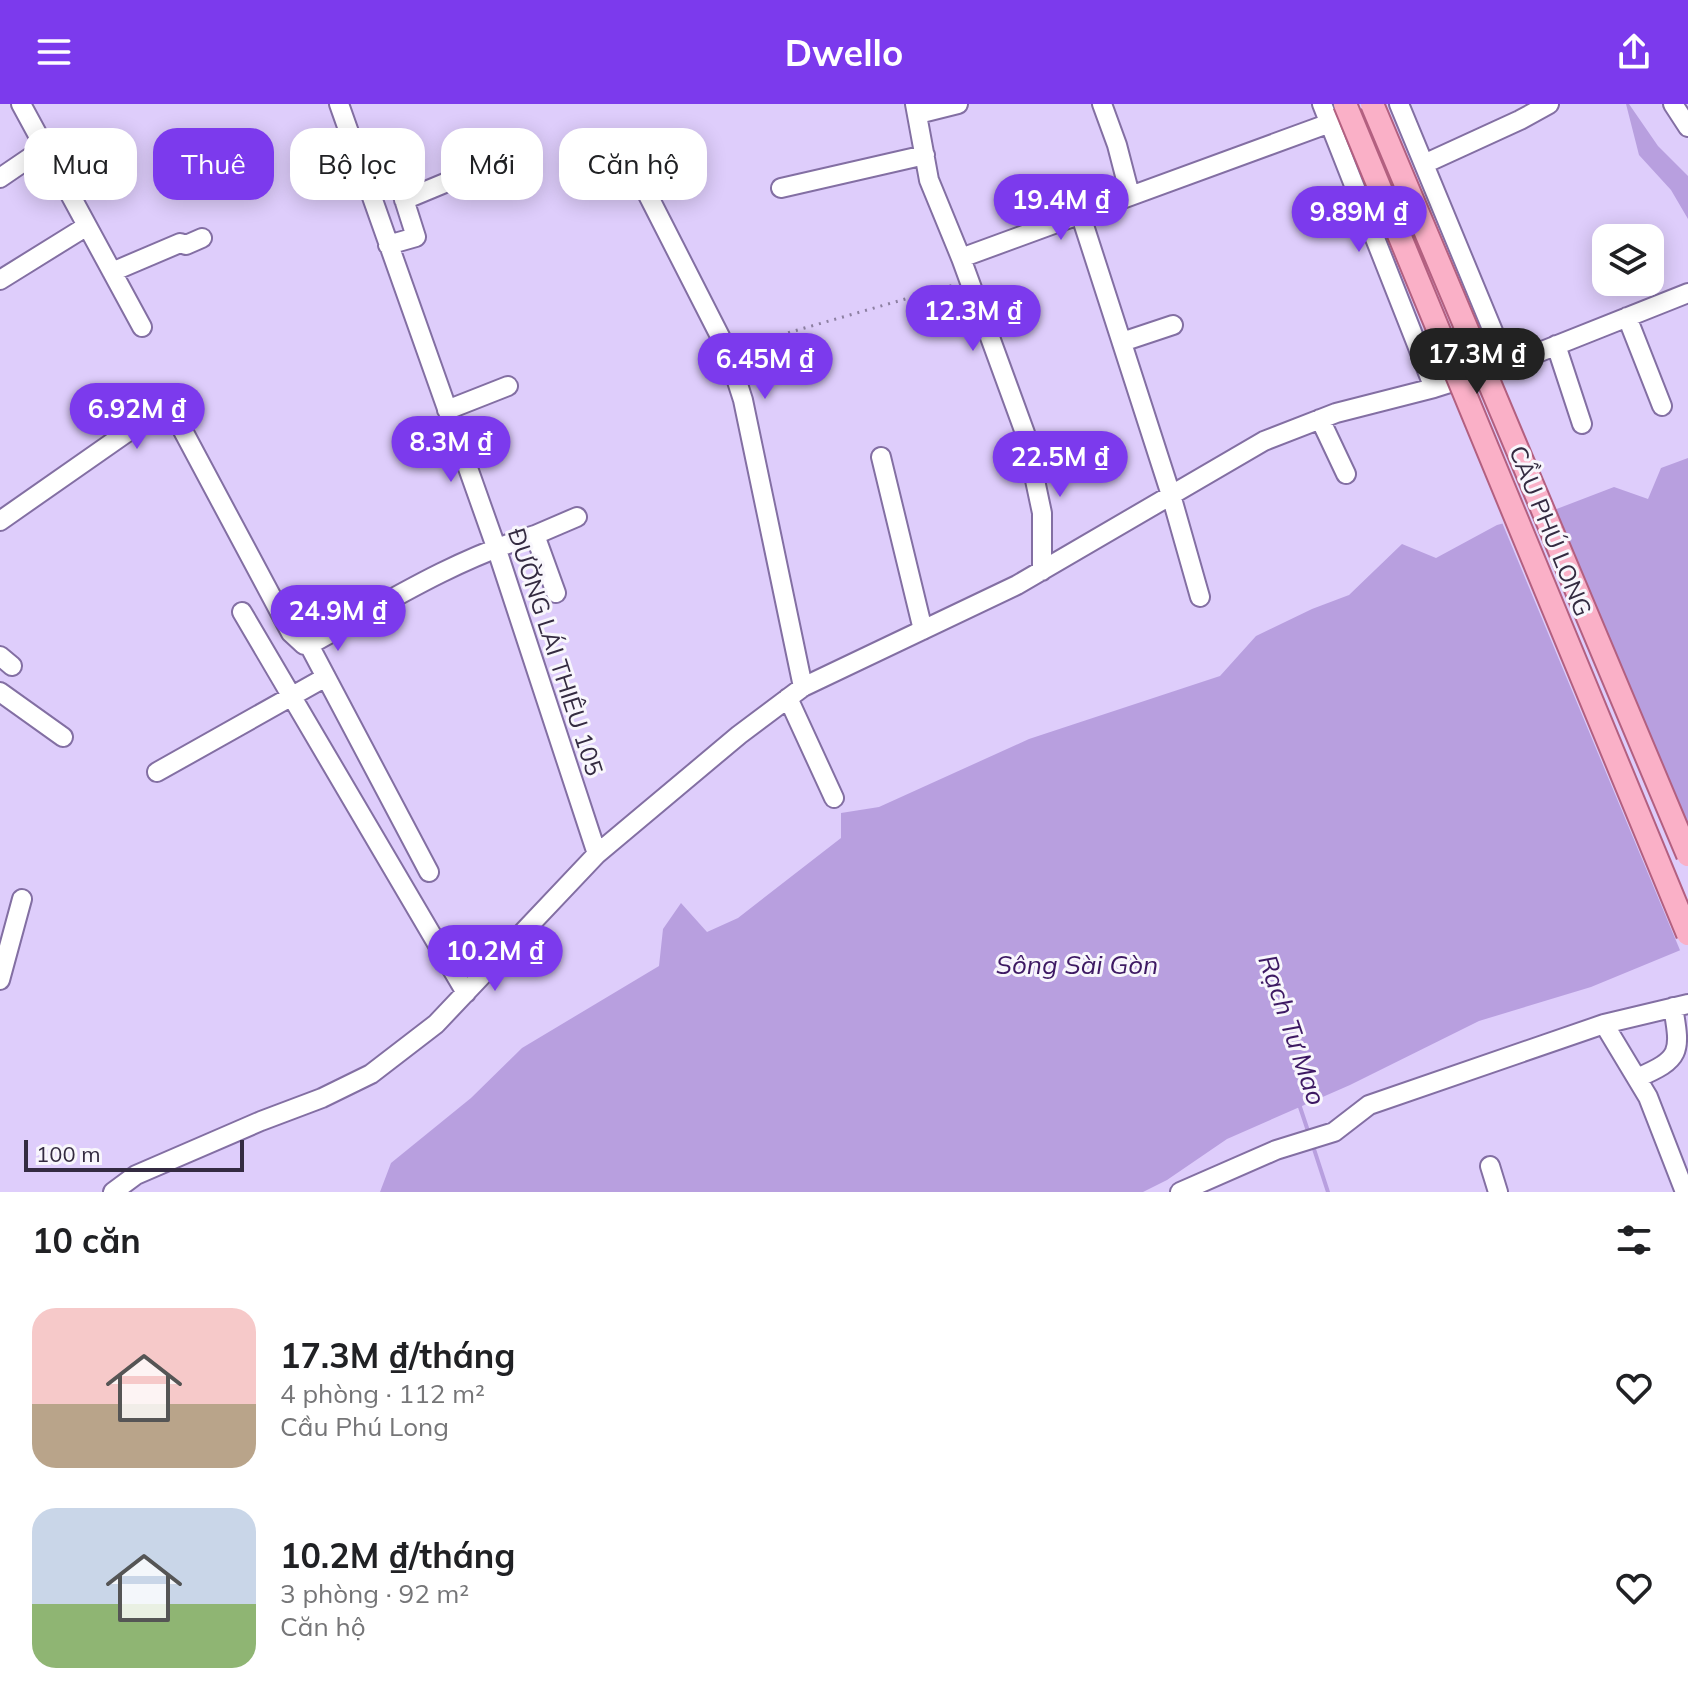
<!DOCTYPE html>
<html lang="vi">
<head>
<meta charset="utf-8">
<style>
	:root { --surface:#fff; --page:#f6f6f6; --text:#202124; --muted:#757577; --accent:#7c3aed }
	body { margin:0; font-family:Mulish,sans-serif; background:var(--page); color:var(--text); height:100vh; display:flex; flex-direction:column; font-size:30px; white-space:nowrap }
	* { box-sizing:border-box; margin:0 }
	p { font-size:26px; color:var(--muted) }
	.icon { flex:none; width:44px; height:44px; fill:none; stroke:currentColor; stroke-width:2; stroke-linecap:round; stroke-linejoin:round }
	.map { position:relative; height:1088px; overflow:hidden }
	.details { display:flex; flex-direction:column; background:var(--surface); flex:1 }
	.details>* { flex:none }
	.top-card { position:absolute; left:24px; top:24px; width:800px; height:72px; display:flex; gap:16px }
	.tools { position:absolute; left:1592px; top:120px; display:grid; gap:16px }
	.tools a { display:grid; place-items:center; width:72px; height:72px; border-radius:16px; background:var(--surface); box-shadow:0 4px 20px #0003; font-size:40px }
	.scale { position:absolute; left:24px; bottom:20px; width:220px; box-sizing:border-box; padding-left:8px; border:4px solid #342b41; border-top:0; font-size:22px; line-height:28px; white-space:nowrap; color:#342b41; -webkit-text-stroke:6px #f8f6fc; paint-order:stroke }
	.price { position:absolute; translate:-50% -68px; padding:0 18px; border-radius:28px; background:var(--accent); color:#fff; font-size:26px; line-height:52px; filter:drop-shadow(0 2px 4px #0008) }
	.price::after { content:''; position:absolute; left:50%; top:48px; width:24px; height:18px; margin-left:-12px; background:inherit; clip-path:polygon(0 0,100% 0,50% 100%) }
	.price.active { background:#222; color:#fff }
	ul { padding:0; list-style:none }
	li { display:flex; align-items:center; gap:24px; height:200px; padding:0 32px }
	li span { display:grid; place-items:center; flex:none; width:224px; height:160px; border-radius:24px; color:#555 }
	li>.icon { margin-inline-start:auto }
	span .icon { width:96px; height:96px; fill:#fffc; stroke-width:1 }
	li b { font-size:34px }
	h2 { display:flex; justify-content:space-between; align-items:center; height:96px; padding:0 32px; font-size:34px }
	.pill { padding:0 28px; border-radius:24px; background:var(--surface); box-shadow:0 4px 20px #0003; font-size:28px; line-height:72px }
	.pill.active { background:var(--accent); color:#fff }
	header { display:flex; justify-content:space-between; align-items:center; height:104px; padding:0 32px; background:var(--accent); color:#fff; font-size:36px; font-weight:700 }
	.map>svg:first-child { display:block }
</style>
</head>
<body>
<header><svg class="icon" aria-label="menu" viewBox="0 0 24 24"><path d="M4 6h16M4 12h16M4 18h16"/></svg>Dwello<svg class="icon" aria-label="share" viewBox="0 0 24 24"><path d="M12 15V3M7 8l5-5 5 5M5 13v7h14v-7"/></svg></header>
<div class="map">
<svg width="1688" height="1088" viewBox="0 0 1688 1088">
	<rect width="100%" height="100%" fill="#decdfb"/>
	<path fill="#b89fdf" d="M 1626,0 L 1629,0 L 1658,42 L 1688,72 L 1688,115 L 1671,86 L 1639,51 Z
		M 1688,354 L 1688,843 L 1591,883 L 1479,917 L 1350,981 L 1227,1035 L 1167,1076 L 1143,1088 L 380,1088 L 391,1059 L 471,994 L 522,944 L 659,862 L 663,825 L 681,799 L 707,828 L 738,814 L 841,734 L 841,709 L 879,703 L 1029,635 L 1220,572 L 1256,532 L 1312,505 L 1349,491 L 1402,440 L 1436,454 L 1497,421 L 1554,406 L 1614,383 L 1648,395 L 1661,364 Z"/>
	<path fill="#decdfb" d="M 1553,402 L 1688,725 L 1688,848 L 1682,851 L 1501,416 Z"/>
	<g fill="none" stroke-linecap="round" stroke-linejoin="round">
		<path stroke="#b89fdf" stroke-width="4" d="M 1299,1000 L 1309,1030
			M 1313,1042 L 1328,1088"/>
		<g stroke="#836fa3" stroke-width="22">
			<path id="minor" d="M 21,0 L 142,223
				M 339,0 L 496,443 L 597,750
				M 915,0 L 929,76 L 961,154 L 1330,19
				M 1102,0 L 1117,41 L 1130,91
				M 1322,0 L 1434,284
				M 1399,0 L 1507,261
				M 1673,0 L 1688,23
				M 918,10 L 958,0
				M 625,46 L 727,246 L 743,296 L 803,583
				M 1424,60 L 1520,16 L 1549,0
				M 0,74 L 44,44
				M 781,84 L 925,51
				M 404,96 L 510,52
				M 1080,109 L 1171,391 L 1200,493
				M 388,141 L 416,133 L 389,48
				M 961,154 L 1025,329 L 1042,409 L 1042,467
				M 112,168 L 180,139 L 186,141 L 202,134
				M 0,176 L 87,122
				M 1627,213 L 1662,302
				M 1122,238 L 1173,221
				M 1556,241 L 1582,320
				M 447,306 L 508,282
				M 1320,315 L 1346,370
				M 881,353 L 923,526
				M 0,417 L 146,315 C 162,310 170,312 181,323 L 291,529 L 304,541 L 309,541 C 382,501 454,455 535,431 L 556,489
				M 535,431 L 577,413
				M 242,508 L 466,889
				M 309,541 L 429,768
				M 0,552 L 12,562
				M 0,588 L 63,633
				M 788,594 L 834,694
				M 157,668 L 326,573
				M 0,876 L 22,795
				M 1604,920 L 1648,993 L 1685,1088
				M 1637,974 C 1681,955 1681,949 1673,903
				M 1490,1062 L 1498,1088
				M 113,1088 L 136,1071 L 261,1017 L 322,994 L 371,970 L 436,920 L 597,750 L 739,631 L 803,583 L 1017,481 L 1264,337 L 1336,309 L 1434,284 L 1507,261 L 1688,189
				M 1180,1088 L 1276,1046 L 1334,1028 L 1369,1001 L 1604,920 L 1688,900"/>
		</g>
		<path stroke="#8d80a2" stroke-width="3" stroke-dasharray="2 6" stroke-linecap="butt" d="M 742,242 L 954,181"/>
		<use href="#minor" stroke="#fff" stroke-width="18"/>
		<g stroke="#b36080" stroke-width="26" stroke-linecap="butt">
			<path id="major-bridge" d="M 1345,0 L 1688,830
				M 1372,0 L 1688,751"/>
		</g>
		<use href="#major-bridge" stroke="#fab0c7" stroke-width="22"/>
	</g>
	<g text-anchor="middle" stroke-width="6" stroke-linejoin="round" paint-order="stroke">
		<g font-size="24" fill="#342b41" stroke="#f8f6fc">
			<text transform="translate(1550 427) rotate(68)" y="8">CẦU PHÚ LONG</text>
			<text transform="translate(555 548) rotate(72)" y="8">ĐƯỜNG LÁI THIÊU 105</text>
		</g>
		<g font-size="26" font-style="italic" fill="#3d1963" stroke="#f8f6fc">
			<text x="1077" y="870">Sông Sài Gòn</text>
			<text transform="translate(1292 926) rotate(71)" y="9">Rạch Tư Mao</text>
		</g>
	</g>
</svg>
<div class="tools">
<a><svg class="icon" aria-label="layers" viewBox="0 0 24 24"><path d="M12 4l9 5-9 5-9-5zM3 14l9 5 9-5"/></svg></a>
</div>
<div class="scale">100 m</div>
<b class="price" style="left:1061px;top:138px">19.4M ₫</b>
<b class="price" style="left:1359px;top:150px">9.89M ₫</b>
<b class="price" style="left:973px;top:249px">12.3M ₫</b>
<b class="price active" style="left:1477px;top:292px">17.3M ₫</b>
<b class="price" style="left:765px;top:297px">6.45M ₫</b>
<b class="price" style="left:137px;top:347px">6.92M ₫</b>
<b class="price" style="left:451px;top:380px">8.3M ₫</b>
<b class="price" style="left:1060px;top:395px">22.5M ₫</b>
<b class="price" style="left:338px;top:549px">24.9M ₫</b>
<b class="price" style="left:495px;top:889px">10.2M ₫</b>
<div class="top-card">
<a class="pill">Mua</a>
<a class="pill active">Thuê</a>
<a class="pill">Bộ lọc</a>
<a class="pill">Mới</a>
<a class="pill">Căn hộ</a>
</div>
</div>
<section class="details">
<h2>10 căn<svg class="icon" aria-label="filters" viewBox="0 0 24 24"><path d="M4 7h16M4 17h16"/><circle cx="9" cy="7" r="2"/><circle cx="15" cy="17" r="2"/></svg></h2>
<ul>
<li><span style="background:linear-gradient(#f6c9c9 60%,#b9a48a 0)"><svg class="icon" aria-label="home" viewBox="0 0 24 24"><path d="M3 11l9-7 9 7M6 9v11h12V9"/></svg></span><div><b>17.3M ₫/tháng</b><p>4 phòng · 112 m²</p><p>Cầu Phú Long</p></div><svg class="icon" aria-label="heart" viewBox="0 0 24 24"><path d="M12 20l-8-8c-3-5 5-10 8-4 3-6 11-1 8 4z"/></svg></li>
<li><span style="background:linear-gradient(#c9d6e8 60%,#8fb573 0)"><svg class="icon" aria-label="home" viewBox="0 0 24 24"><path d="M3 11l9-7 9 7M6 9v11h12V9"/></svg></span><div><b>10.2M ₫/tháng</b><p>3 phòng · 92 m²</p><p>Căn hộ</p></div><svg class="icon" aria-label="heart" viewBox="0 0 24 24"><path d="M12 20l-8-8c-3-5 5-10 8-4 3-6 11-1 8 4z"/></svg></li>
</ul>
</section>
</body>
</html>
